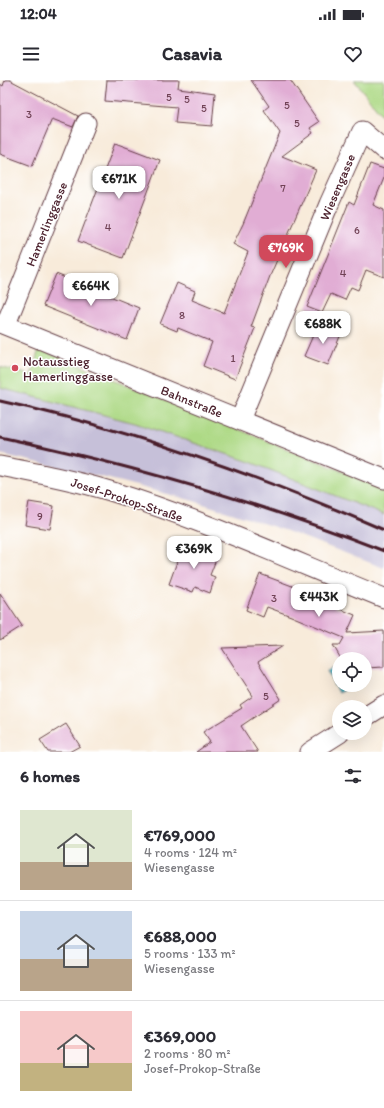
<!DOCTYPE html>
<html lang="en">
<head>
<meta charset="utf-8">
<style>
	:root { --surface:#fff; --page:#f7f7f7; --text:#2b2b33; --muted:#7c7c81; --line:#e1e1e2; --accent:#d1495b }
	body { margin:0; font-family:Itim,sans-serif; background:var(--page); color:var(--text); height:100vh; display:flex; flex-direction:column; font-size:15px; white-space:nowrap }
	* { box-sizing:border-box; margin:0 }
	p { font-size:13px; color:var(--muted) }
	.icon { flex:none; width:22px; height:22px; fill:none; stroke:currentColor; stroke-width:2; stroke-linecap:round; stroke-linejoin:round }
	.map { position:relative; height:672px; overflow:hidden }
	.sheet { display:flex; flex-direction:column; background:var(--surface); flex:1 }
	.sheet>* { flex:none }
	.tools { position:absolute; left:332px; top:572px; display:grid; gap:8px }
	.tools a { display:grid; place-items:center; width:40px; height:40px; border-radius:50%; background:var(--surface); box-shadow:0 4px 16px #0002; font-size:20px }
	.price { position:absolute; translate:-50% -34px; padding:0 9px; border-radius:8px; background:#fff; color:#222; font-size:13px; line-height:26px; filter:drop-shadow(0 1px 2px #0008) }
	.price::after { content:''; position:absolute; left:50%; top:24px; width:12px; height:9px; margin-left:-6px; background:inherit; clip-path:polygon(0 0,100% 0,50% 100%) }
	.price.on { background:var(--accent); color:#fff }
	ul { padding:0; list-style:none }
	li { display:flex; align-items:center; gap:12px; height:100px; padding:0 20px }
	li+li { border-top:1px solid var(--line) }
	li span { display:grid; place-items:center; flex:none; width:112px; height:80px; border-radius:0px; color:#555 }
	li>.icon { margin-inline-start:auto }
	span .icon { width:48px; height:48px; fill:#fffc; stroke-width:1 }
	li b { font-size:17px }
	h2 { display:flex; justify-content:space-between; align-items:center; height:48px; padding:0 20px; font-size:17px }
	.status { display:flex; justify-content:space-between; align-items:center; height:28px; padding:0 20px; background:var(--surface); direction:ltr }
	.status svg { height:11px; fill:currentColor }
	header { display:flex; justify-content:space-between; align-items:center; height:52px; padding:0 20px; background:var(--surface); font-size:18px; font-weight:700 }
	.map>svg:first-child { display:block }
</style>
</head>
<body>
<div class="status"><b>12:04</b><svg viewBox="0 0 49 12"><path d="M0 12V9h3v3zM5 12V6h3v6zM10 12V3h3v9zM15 12V0h3v12zM26 1h20v11H26zM47 4h2v5h-2z"/></svg></div>
<header><svg class="icon" aria-label="menu" viewBox="0 0 24 24"><path d="M4 6h16M4 12h16M4 18h16"/></svg>Casavia<svg class="icon" aria-label="heart" viewBox="0 0 24 24"><path d="M12 20l-8-8c-3-5 5-10 8-4 3-6 11-1 8 4z"/></svg></header>
<div class="map">
<svg width="384" height="672" viewBox="0 0 384 672">
	<rect width="100%" height="100%" fill="#fff"/>
	<filter id="ink" filterUnits="userSpaceOnUse"><feTurbulence type="fractalNoise" baseFrequency=".025" numOctaves="2"/><feDisplacementMap in="SourceGraphic" scale="8" xChannelSelector="R" yChannelSelector="G"/><feConvolveMatrix kernelMatrix="1 2 1 2 8 2 1 2 1" color-interpolation-filters="sRGB"/></filter>
	<filter id="wash" filterUnits="userSpaceOnUse"><feTurbulence type="fractalNoise" baseFrequency=".012" numOctaves="4" result="noise"/><feDisplacementMap in="SourceGraphic" scale="16" xChannelSelector="R" yChannelSelector="G"/><feGaussianBlur stdDeviation="0.9" result="paint"/><feColorMatrix in="noise" values="0 0 0 0 0 0 0 0 0 0 0 0 0 0 0 0 0 1.4 0 .05"/><feComposite in="paint" operator="in"/></filter>
	<g filter="url(#wash)">
		<rect width="100%" height="100%" fill="#f8ebda"/>
		<path fill="#c6c0d9" d="M 0,308 L 135,343 L 250,382 L 375,431 L 384,435 L 384,488 L 287,451 L 194,421 L 102,397 L 0,374 Z"/>
		<path fill="#add985" stroke="#7c7c58" d="M 354,0 L 384,0 L 384,38 Z
			M 39,269 L 384,408 L 384,435 L 250,382 L 135,343 L 0,308 L 0,287 L 31,295 Z"/>
		<path fill="#3fadbc" stroke="#446674" d="M 338,585 L 339,605 L 349,605 L 350,607 L 338,613 L 327,591 Z"/>
		<g id="blocks">
			<path fill="#e1add4" d="M 5,0 L 10,0 L 78,36 L 73,47 L 52,39 L 32,86 L 0,74 L 0,4 L 3,6 Z
				M 107,0 L 179,0 L 178,8 L 215,13 L 212,46 L 175,43 L 177,27 L 105,21 Z
				M 251,0 L 290,0 L 319,42 L 310,48 L 313,53 L 282,76 L 316,90 L 270,196 L 251,247 L 255,248 L 235,299 L 203,286 L 212,262 L 178,248 L 177,251 L 160,244 L 177,203 L 195,211 L 192,220 L 224,233 L 248,172 L 233,164 L 243,144 L 280,53 L 264,30 L 269,26 Z
				M 115,63 L 160,80 L 123,178 L 78,161 Z
				M 370,84 L 384,89 L 384,98 L 373,125 L 384,130 L 384,197 L 366,190 L 358,210 L 351,207 L 345,220 L 331,214 L 322,233 L 307,227 L 349,122 L 354,125 Z
				M 56,194 L 139,228 L 127,260 L 43,226 Z
				M 318,244 L 341,254 L 328,285 L 304,276 Z
				M 29,422 L 54,426 L 50,449 L 25,445 Z
				M 183,465 L 217,477 L 210,495 L 215,497 L 210,513 L 195,507 L 193,512 L 169,504 Z
				M 260,494 L 319,516 L 321,509 L 339,517 L 335,527 L 355,535 L 347,553 L 384,551 L 384,587 L 365,588 L 365,579 L 341,579 L 333,565 L 340,565 L 344,558 L 291,536 L 267,527 L 263,537 L 246,530 Z
				M 0,513 L 22,546 L 0,560 Z
				M 283,566 L 258,582 L 281,619 L 241,646 L 258,672 L 196,672 L 210,662 L 203,652 L 242,628 L 240,625 L 253,616 L 222,568 Z
				M 66,644 L 80,666 L 69,672 L 48,672 L 40,660 Z"/>
		</g>
	</g>
	<g filter="url(#ink)">
		<use href="#blocks" fill-opacity="0" stroke="#643e45" stroke-width="1"/>
		<g fill="none" stroke-linecap="round" stroke-linejoin="round">
			<g stroke="#643e45" stroke-width="21">
				<path id="minor" d="M 0,243 L 384,399
					M 6,244 L 86,43
					M 240,340 L 329,124 L 362,51 L 384,70
					M 0,386 C 37,393 74,400 110,411 C 202,439 295,482 384,518
					M 365,637 L 384,625
					M 310,672 L 340,653"/>
			</g>
			<use href="#minor" stroke="#fff" stroke-width="19"/>
			<path stroke="#4a1f2b" stroke-width="3" d="M 0,321 C 132,350 260,396 384,450
				M 0,357 C 132,385 258,422 384,471"/>
		</g>
	</g>
	<circle fill="#d1495b" stroke="#fff" stroke-width="1.5" cx="15" cy="288" r="4"/>
	<g text-anchor="middle" stroke-width="3" stroke-linejoin="round" paint-order="stroke">
		<g font-size="11" fill="#704255">
			<text x="169" y="21">5</text>
			<text x="187" y="23">5</text>
			<text x="287" y="29">5</text>
			<text x="204" y="32">5</text>
			<text x="29" y="38">3</text>
			<text x="297" y="47">5</text>
			<text x="283" y="112">7</text>
			<text x="108" y="151">4</text>
			<text x="357" y="154">6</text>
			<text x="343" y="197">4</text>
			<text x="182" y="239">8</text>
			<text x="233" y="282">1</text>
			<text x="40" y="440">9</text>
			<text x="274" y="522">3</text>
			<text x="266" y="620">5</text>
		</g>
		<g font-size="13" fill="#4a1f2b" stroke="#fff">
			<text transform="translate(337 107) rotate(-67)" y="5">Wiesengasse</text>
			<text transform="translate(46 144) rotate(-68)" y="5">Hamerlinggasse</text>
			<text transform="translate(192 321) rotate(22)" y="5">Bahnstraße</text>
			<text transform="translate(127 419) rotate(18)" y="5">Josef-Prokop-Straße</text>
		</g>
		<g font-size="13" fill="#4a1f2b" stroke="#fff" text-anchor="start">
			<text x="23" y="286">Notausstieg<tspan x="23" dy="15">Hamerlinggasse</tspan></text>
		</g>
	</g>
</svg>
<div class="tools">
<a><svg class="icon" aria-label="locate" viewBox="0 0 24 24"><circle cx="12" cy="12" r="6"/><path d="M12 2v4M12 18v4M2 12h4M18 12h4"/></svg></a>
<a><svg class="icon" aria-label="layers" viewBox="0 0 24 24"><path d="M12 4l9 5-9 5-9-5zM3 14l9 5 9-5"/></svg></a>
</div>
<b class="price" style="left:119px;top:120px">€671K</b>
<b class="price on" style="left:286px;top:189px">€769K</b>
<b class="price" style="left:91px;top:227px">€664K</b>
<b class="price" style="left:323px;top:265px">€688K</b>
<b class="price" style="left:194px;top:490px">€369K</b>
<b class="price" style="left:319px;top:538px">€443K</b>
</div>
<section class="sheet">
<h2>6 homes<svg class="icon" aria-label="filters" viewBox="0 0 24 24"><path d="M4 7h16M4 17h16"/><circle cx="9" cy="7" r="2"/><circle cx="15" cy="17" r="2"/></svg></h2>
<ul>
<li><span style="background:linear-gradient(#dfe7d0 65%,#b9a48a 0)"><svg class="icon" aria-label="home" viewBox="0 0 24 24"><path d="M3 11l9-7 9 7M6 9v11h12V9"/></svg></span><div><b>€769,000</b><p>4 rooms · 124 m²</p><p>Wiesengasse</p></div></li>
<li><span style="background:linear-gradient(#c9d6e8 60%,#b9a48a 0)"><svg class="icon" aria-label="home" viewBox="0 0 24 24"><path d="M3 11l9-7 9 7M6 9v11h12V9"/></svg></span><div><b>€688,000</b><p>5 rooms · 133 m²</p><p>Wiesengasse</p></div></li>
<li><span style="background:linear-gradient(#f6c9c9 65%,#c2b280 0)"><svg class="icon" aria-label="home" viewBox="0 0 24 24"><path d="M3 11l9-7 9 7M6 9v11h12V9"/></svg></span><div><b>€369,000</b><p>2 rooms · 80 m²</p><p>Josef-Prokop-Straße</p></div></li>
</ul>
</section>
</body>
</html>
